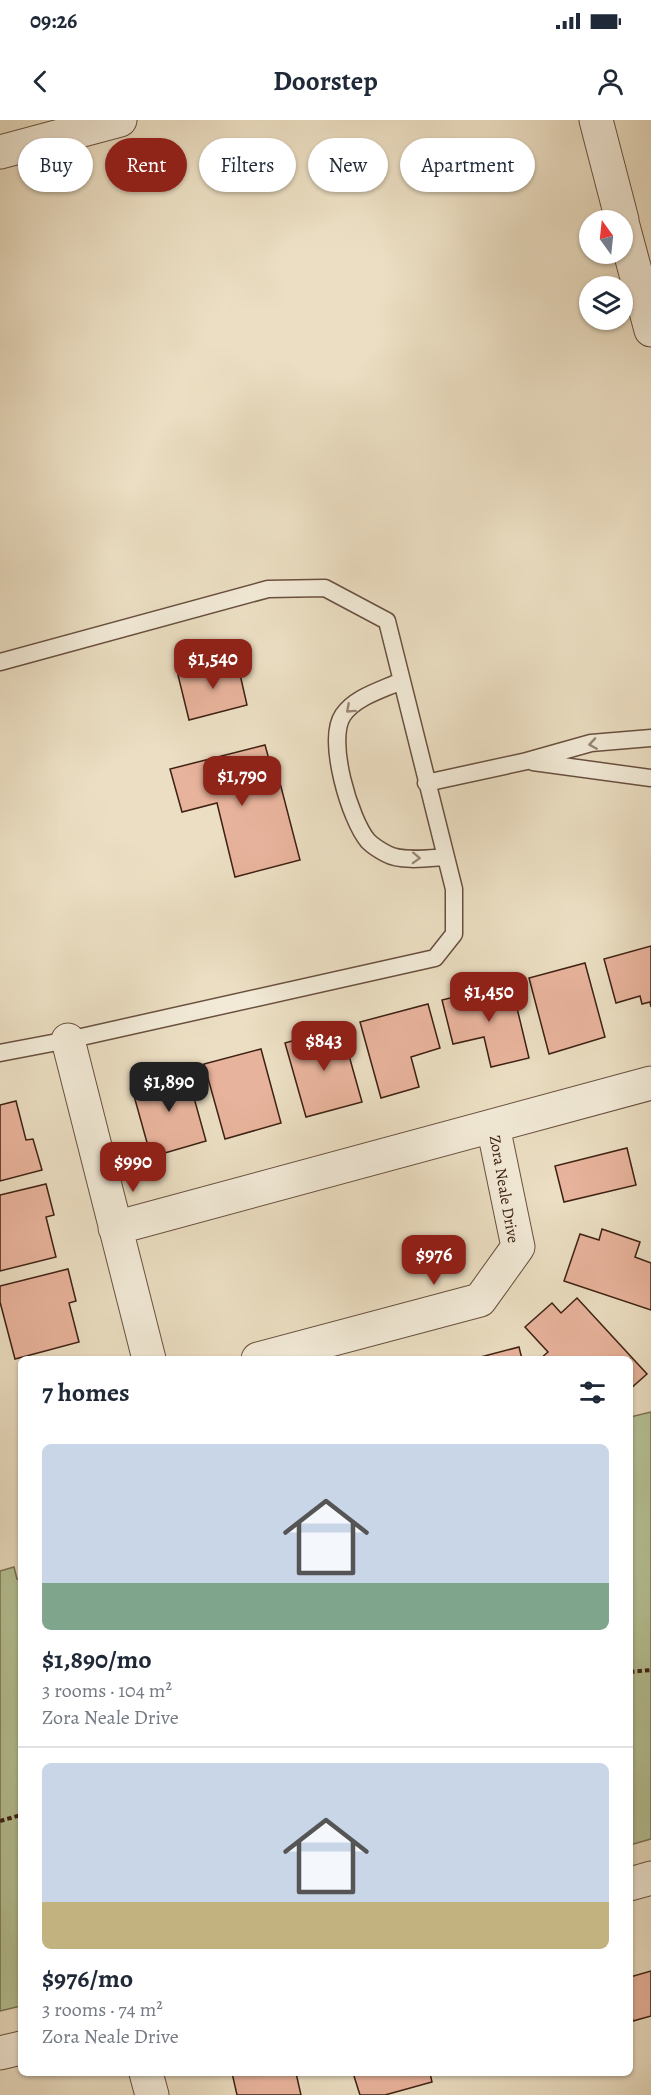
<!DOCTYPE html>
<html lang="en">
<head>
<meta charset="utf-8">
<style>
	:root { --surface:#fff; --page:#f6f6f7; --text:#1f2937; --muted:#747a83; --line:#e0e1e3; --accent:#8f2418 }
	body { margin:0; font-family:Alegreya,serif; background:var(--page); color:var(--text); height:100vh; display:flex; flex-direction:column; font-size:22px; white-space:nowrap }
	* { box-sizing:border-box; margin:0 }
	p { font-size:20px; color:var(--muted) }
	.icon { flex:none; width:33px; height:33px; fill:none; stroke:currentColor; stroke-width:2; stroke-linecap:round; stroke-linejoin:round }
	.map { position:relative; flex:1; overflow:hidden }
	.sheet { position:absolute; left:18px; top:1236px; width:615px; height:720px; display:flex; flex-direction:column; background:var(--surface); border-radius:9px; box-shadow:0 2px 4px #0004 }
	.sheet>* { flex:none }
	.banner { position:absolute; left:18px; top:18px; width:615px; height:54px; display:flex; gap:12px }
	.needle { width:39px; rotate:345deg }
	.tools { position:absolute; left:579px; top:90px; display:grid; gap:12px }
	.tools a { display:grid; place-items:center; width:54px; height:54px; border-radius:50%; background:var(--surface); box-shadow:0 2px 4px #0004; font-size:30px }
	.price { position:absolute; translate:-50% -51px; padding:0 14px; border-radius:12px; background:var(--accent); color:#fff; font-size:20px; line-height:39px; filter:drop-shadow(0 2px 3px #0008) }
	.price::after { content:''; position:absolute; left:50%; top:36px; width:18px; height:14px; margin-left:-9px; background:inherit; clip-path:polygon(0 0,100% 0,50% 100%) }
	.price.active { background:#222; color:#fff }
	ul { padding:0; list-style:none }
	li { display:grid; align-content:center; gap:12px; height:318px; padding:0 24px }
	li+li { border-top:2px solid var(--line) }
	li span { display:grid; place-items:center; height:186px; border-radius:9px; color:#555 }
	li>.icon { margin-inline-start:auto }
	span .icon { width:108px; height:108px; fill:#fffc; stroke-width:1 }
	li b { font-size:26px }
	h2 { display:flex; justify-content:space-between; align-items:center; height:72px; padding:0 24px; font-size:26px }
	.pill { padding:0 21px; border-radius:27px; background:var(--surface); box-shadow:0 2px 4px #0004; font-size:21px; line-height:54px }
	.pill.active { background:var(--accent); color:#fff }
	.status { display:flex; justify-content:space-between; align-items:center; height:42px; padding:0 30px; background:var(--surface); direction:ltr }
	.status svg { height:16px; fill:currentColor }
	header { display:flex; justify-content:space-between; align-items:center; height:78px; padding:0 24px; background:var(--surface); font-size:27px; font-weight:700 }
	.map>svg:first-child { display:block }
</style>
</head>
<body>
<div class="status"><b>09:26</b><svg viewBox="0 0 49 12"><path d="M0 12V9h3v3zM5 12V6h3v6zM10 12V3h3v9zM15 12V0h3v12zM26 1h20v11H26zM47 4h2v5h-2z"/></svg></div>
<header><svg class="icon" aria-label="back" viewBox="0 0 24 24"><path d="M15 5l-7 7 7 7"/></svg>Doorstep<svg class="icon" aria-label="person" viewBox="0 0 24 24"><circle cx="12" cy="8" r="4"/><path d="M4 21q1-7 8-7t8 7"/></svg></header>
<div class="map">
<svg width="651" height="1975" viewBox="0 0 651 1975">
	<rect width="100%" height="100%" fill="#ebdec2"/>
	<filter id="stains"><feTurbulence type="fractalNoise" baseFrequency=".00333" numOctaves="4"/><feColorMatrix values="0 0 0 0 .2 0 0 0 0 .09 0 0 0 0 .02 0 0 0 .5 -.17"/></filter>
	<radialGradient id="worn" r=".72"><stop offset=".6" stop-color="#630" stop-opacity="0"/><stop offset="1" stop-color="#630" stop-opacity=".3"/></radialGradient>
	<path fill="#b5c295" stroke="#7a7254" stroke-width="1.5" d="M 651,1292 L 651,1719 L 630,1725 L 630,1297 Z
		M 14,1447 L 17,1459 L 21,1458 L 21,1886 L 0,1891 L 0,1451 Z"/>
	<path fill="#e8b39c" stroke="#3e2113" stroke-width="1.5" d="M 237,541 L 247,585 L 189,600 L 178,555 Z
		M 265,625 L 275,661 L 279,659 L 300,740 L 235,757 L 217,683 L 182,692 L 170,649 Z
		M 651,826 L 651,887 L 650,882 L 642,884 L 640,876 L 616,883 L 604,839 Z
		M 585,843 L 605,917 L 549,934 L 529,858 Z
		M 511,863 L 529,938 L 491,947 L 484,917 L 453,924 L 442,880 Z
		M 428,884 L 440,928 L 411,937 L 419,967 L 381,978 L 360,902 Z
		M 341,907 L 362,982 L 306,997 L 285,923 Z
		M 261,929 L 281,1003 L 225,1019 L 204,944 Z
		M 186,949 L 206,1021 L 151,1037 L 131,965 Z
		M 16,981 L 26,1020 L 33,1019 L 42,1050 L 0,1061 L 0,985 Z
		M 627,1028 L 636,1065 L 564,1082 L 555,1046 Z
		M 46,1064 L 54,1095 L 46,1097 L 56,1137 L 0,1151 L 0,1075 Z
		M 602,1109 L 640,1122 L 635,1137 L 651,1143 L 651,1190 L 564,1161 L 580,1114 L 599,1120 Z
		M 68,1149 L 76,1181 L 69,1183 L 79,1222 L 15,1239 L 0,1182 L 0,1166 Z
		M 577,1178 L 647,1254 L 630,1269 L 630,1239 L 540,1239 L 548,1232 L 525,1207 L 552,1183 L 561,1193 Z
		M 519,1227 L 522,1239 L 473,1239 Z
		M 651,1851 L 651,1896 L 633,1901 L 630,1891 L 630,1857 Z
		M 232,1953 L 296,1953 L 301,1975 L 237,1975 Z
		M 353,1953 L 430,1953 L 432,1962 L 385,1975 L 360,1975 Z"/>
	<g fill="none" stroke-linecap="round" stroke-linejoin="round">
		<g stroke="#69503f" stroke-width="19">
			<path id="service" d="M 0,542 L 268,469 L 325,468 L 387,501 L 454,769 L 454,814 L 435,838 L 68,920 L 0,933
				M 401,561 C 382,570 355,577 343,595 C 326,620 350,700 368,721 C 373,726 381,731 387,734 C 401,742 430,738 446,737
				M 533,642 L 651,658
				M 426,663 L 527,641 L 591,623 L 651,618"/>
		</g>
		<g stroke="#69503f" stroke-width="35">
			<path id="minor" d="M 68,920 L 149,1239
				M 115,1108 L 651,963
				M 258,1239 L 480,1180 L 518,1127 L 493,1006
				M 630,1764 L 651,1758
				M 0,1933 L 21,1928
				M 146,1953 L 152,1975"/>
		</g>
		<g stroke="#69503f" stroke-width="35">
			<path id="tertiary" d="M 596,0 L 622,100
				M 0,32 L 120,0
				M 622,102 L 651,210"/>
		</g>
		<path stroke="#3e2113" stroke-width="4" stroke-dasharray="4.5 3" stroke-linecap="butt" d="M 630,1552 L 651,1550
			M 0,1701 L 21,1695"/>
		<use href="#service" stroke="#f2ead7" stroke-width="16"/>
		<use href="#minor" stroke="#f2ead7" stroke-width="33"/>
		<use href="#tertiary" stroke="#f2ead7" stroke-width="33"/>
	</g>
	<defs><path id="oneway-chevron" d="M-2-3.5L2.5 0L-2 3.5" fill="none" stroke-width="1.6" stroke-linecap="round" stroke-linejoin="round" transform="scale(1.5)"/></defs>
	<g stroke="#988675">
		<use href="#oneway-chevron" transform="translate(350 589) rotate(138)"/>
		<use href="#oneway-chevron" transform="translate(593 624) rotate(171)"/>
		<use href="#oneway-chevron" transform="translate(416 738) rotate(2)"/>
	</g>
	<g text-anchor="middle" stroke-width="6" stroke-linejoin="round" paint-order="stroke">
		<g font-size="16" fill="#3e2113" stroke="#f2ead7">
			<text transform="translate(505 1069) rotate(80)" y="6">Zora Neale Drive</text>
		</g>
	</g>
	<rect width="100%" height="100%" filter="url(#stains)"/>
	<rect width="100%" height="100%" fill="url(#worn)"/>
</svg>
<div class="tools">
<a><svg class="needle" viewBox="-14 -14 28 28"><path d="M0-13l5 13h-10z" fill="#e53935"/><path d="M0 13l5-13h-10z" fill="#747a83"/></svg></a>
<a><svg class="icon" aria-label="layers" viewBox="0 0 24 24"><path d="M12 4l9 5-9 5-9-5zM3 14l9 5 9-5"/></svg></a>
</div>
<b class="price" style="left:213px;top:570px">$1,540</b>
<b class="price" style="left:242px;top:687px">$1,790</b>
<b class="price" style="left:489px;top:903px">$1,450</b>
<b class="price" style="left:324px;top:952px">$843</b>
<b class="price active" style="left:169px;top:993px">$1,890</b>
<b class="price" style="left:133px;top:1073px">$990</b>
<b class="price" style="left:434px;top:1166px">$976</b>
<div class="banner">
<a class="pill">Buy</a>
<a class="pill active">Rent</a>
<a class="pill">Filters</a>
<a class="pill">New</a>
<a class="pill">Apartment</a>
</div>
<section class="sheet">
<h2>7 homes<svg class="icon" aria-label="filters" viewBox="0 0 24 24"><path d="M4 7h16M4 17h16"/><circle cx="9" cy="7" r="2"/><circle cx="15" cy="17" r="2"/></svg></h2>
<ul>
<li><span style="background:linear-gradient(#c9d6e8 75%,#7fa58c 0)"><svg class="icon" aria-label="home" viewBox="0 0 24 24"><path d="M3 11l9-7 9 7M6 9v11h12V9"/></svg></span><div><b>$1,890/mo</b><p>3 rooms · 104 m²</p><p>Zora Neale Drive</p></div></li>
<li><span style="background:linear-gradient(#c9d6e8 75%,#c2b280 0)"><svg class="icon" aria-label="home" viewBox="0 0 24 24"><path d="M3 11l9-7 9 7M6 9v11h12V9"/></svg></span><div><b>$976/mo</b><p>3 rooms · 74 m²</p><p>Zora Neale Drive</p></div></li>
</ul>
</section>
</div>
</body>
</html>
